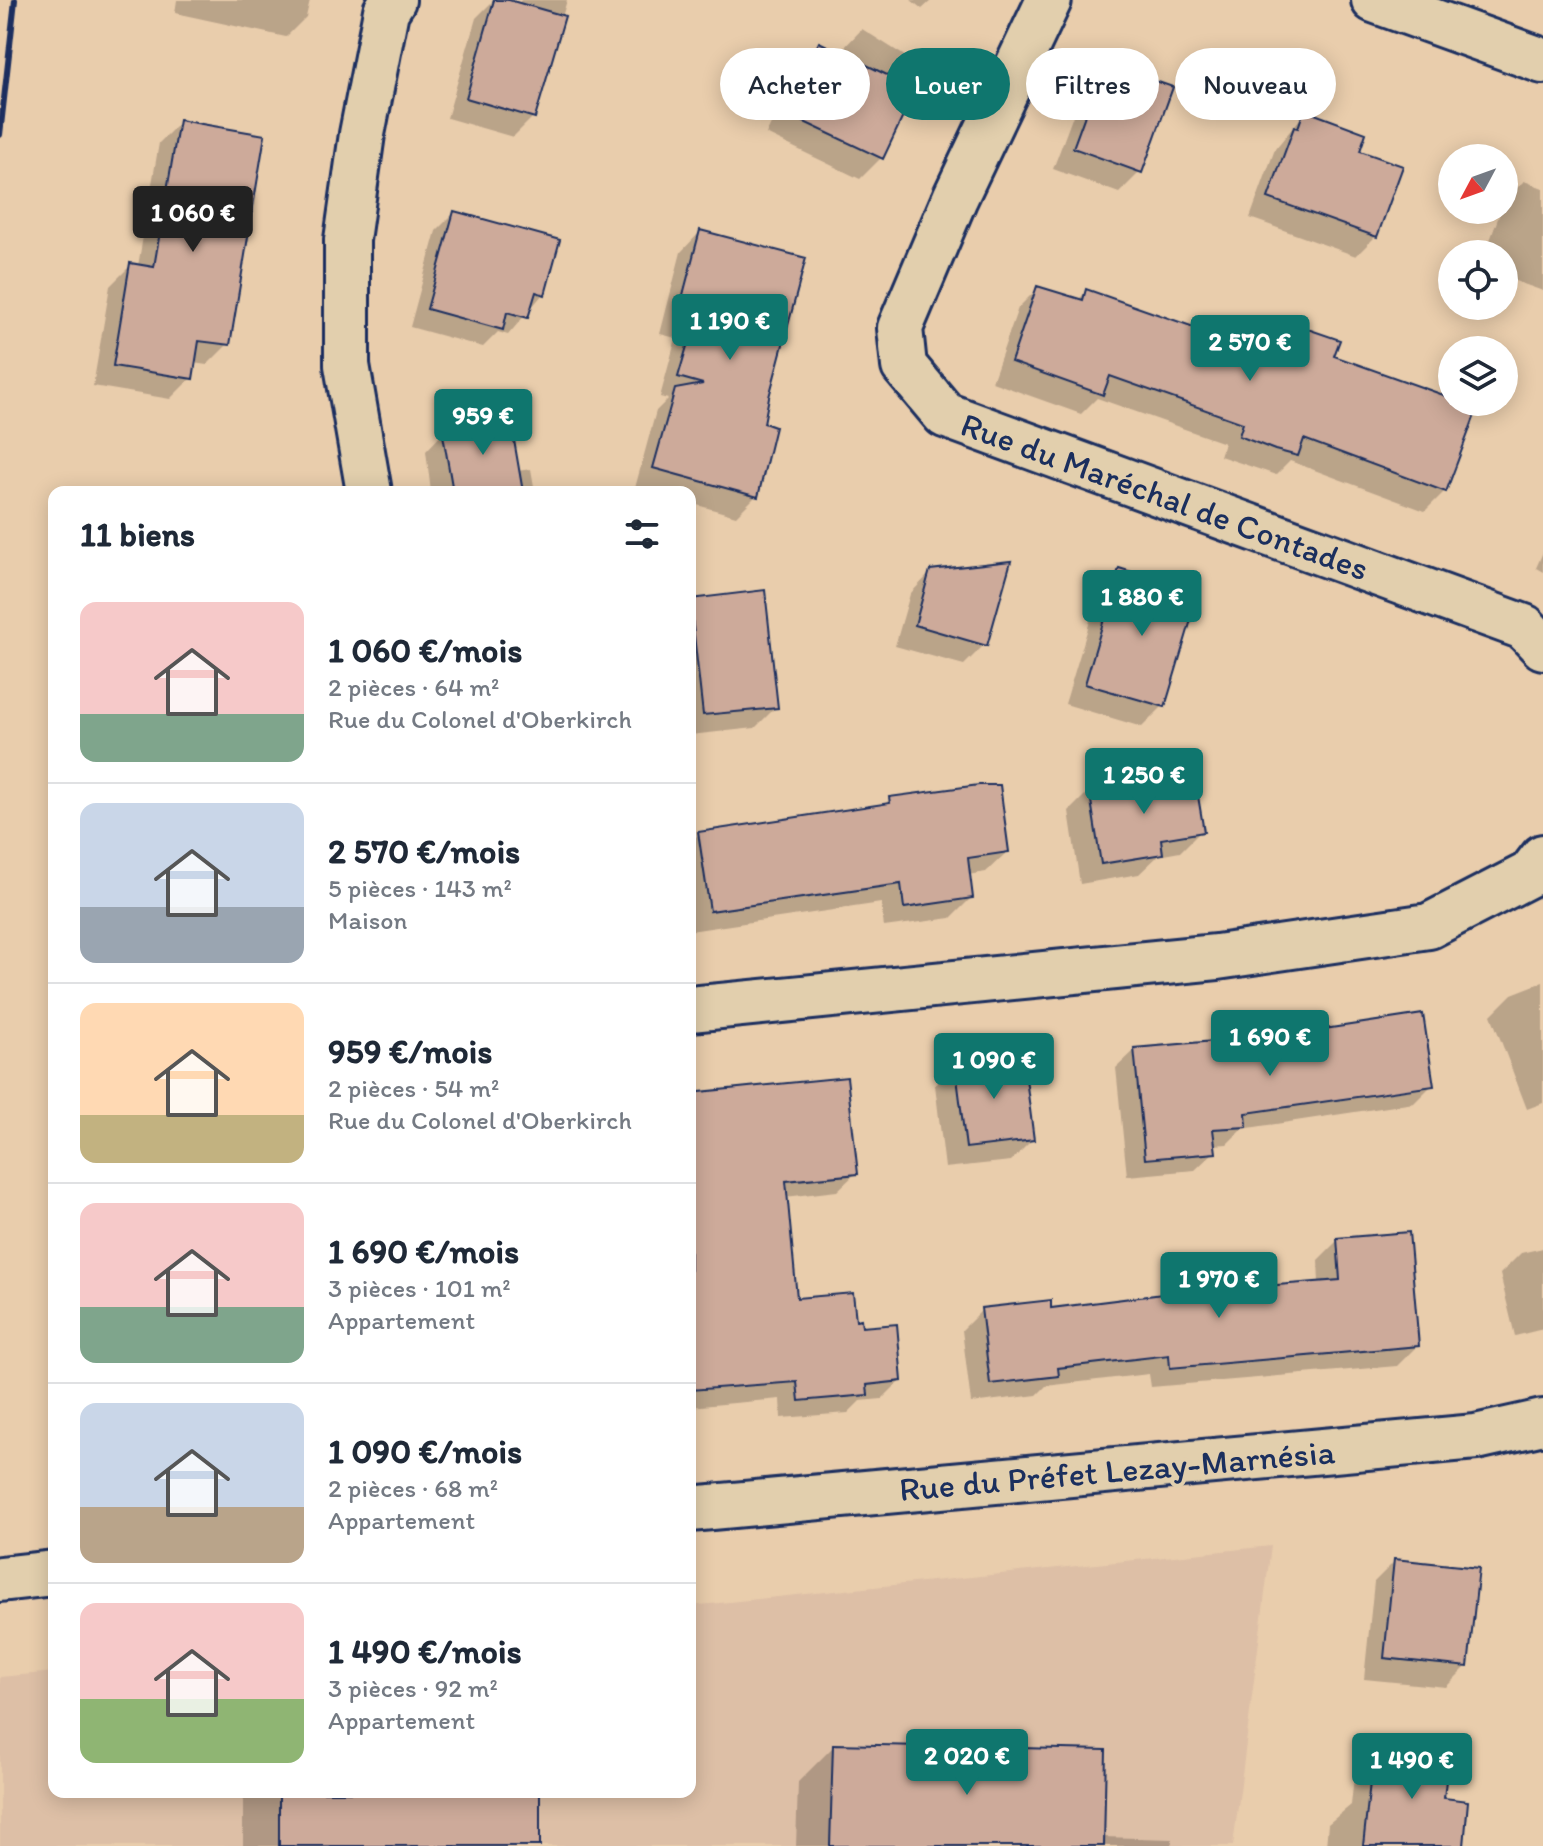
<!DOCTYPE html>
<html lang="fr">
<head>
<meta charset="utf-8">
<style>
	:root { --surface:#fff; --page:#f2f2f3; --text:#1f2937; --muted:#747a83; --line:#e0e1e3; --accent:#0f766e }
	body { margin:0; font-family:Itim,sans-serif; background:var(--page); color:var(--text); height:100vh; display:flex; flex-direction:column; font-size:30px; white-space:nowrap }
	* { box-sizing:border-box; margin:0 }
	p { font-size:26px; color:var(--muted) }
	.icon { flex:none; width:44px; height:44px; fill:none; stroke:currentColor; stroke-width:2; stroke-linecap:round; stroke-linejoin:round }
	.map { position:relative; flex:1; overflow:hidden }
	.side { position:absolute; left:48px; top:486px; width:648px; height:1312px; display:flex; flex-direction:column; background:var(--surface); border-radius:16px; box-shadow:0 4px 20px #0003 }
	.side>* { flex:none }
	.hud { position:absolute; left:720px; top:48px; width:702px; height:72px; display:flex; gap:16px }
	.needle { width:52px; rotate:229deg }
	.buttons { position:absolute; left:1438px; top:144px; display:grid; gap:16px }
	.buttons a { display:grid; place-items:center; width:80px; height:80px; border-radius:50%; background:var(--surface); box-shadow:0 4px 20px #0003; font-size:40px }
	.price { position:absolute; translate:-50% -68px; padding:0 18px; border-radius:8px; background:var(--accent); color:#fff; font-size:26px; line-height:52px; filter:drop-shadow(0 2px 4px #0008) }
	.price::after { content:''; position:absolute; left:50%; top:48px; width:24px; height:18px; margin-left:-12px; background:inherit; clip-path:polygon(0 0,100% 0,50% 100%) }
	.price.active { background:#222; color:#fff }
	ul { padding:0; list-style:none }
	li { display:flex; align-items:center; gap:24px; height:200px; padding:0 32px }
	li+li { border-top:2px solid var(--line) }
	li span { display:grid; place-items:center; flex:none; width:224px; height:160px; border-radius:16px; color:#555 }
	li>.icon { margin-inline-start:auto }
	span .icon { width:96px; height:96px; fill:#fffc; stroke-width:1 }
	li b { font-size:34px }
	h2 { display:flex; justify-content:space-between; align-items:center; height:96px; padding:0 32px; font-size:34px }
	.tag { padding:0 28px; border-radius:36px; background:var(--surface); box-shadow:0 4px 20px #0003; font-size:28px; line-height:72px }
	.tag.active { background:var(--accent); color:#fff }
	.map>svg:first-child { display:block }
</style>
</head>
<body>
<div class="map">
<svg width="1543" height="1846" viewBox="0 0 1543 1846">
	<rect width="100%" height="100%" fill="#e9cdac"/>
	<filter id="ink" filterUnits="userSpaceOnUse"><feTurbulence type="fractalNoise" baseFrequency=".0125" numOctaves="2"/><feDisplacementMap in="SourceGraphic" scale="16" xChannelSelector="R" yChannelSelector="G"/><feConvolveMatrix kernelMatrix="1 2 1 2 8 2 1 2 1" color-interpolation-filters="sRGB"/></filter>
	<g filter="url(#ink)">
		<path fill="#ddbfa6" d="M 1271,1546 L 1233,1846 L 0,1846 L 0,1677 L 54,1672 L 54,1792 L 690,1792 L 690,1606 Z"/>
		<path fill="#0003" d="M 177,0 L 310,0 L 306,17 L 286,37 L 175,13 Z
			M 494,0 L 518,5 L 521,0 L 567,0 L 533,117 L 513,137 L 447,118 L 476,18 Z
			M 911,0 L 932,0 L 922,9 Z
			M 862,29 L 908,58 L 891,79 L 881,158 L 860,179 L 766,134 L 798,66 L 819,45 L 838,54 Z
			M 1104,65 L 1140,172 L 1119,193 L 1053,169 L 1084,86 Z
			M 1305,113 L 1357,152 L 1376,236 L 1356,256 L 1250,218 L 1275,149 Z
			M 180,122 L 228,344 L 207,365 L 193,363 L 191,378 L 170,399 L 93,386 L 110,286 L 131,265 L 138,266 L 159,143 Z
			M 1524,181 L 1543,188 L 1543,291 L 1504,277 L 1504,254 L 1485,254 L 1501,210 L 1504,210 L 1504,201 Z
			M 454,213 L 543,294 L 508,335 L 498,332 L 483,347 L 410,327 L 436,231 Z
			M 700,232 L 762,425 L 756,496 L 736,516 L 690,503 L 690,492 L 650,492 L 635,488 L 656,411 L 668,399 L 660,397 L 676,338 L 660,334 L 681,252 Z
			M 1038,288 L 1077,301 L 1087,291 L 1204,333 L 1213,324 L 1279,348 L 1300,328 L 1332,357 L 1476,409 L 1445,491 L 1425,511 L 1290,461 L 1276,475 L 1220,456 L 1224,443 L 1097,398 L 1081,414 L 992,382 L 1018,308 Z
			M 446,430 L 517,471 L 531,469 L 535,492 L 431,492 L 426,451 Z
			M 1543,552 L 1543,572 L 1536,568 Z
			M 1120,570 L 1163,706 L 1142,727 L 1065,704 L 1099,591 Z
			M 931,572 L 985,644 L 964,665 L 895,646 L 910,594 Z
			M 690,601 L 776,707 L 755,728 L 690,735 Z
			M 998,785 L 1007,852 L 986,872 L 968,875 L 971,898 L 951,918 L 884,927 L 881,903 L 690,931 L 690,843 L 699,834 L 883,806 L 890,799 Z
			M 1090,790 L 1201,831 L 1180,852 L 1158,856 L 1139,874 L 1080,884 L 1069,811 Z
			M 1543,982 L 1543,1103 L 1527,1109 L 1491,1015 L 1512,994 Z
			M 1135,1050 L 1432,1085 L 1414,1103 L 1242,1129 L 1227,1144 L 1213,1145 L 1214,1152 L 1195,1170 L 1127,1176 L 1116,1068 Z
			M 956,1064 L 1032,1140 L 1011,1161 L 945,1168 L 935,1085 Z
			M 690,1104 L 856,1173 L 837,1191 L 785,1197 L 795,1300 L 855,1322 L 900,1381 L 882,1399 L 860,1401 L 848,1413 L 781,1418 L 780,1399 L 690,1407 Z
			M 1338,1240 L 1417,1346 L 1397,1366 L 1151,1387 L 1149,1374 L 1046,1386 L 1037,1395 L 971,1403 L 962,1330 L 982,1310 L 1049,1310 L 1319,1283 L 1318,1260 Z
			M 1543,1248 L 1543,1329 L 1515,1336 L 1500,1274 L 1521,1253 Z
			M 1395,1561 L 1467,1666 L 1446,1687 L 1364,1679 L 1374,1582 Z
			M 834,1746 L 1103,1837 L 1172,1839 L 1172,1846 L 796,1846 L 798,1782 Z
			M 1375,1748 L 1442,1800 L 1462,1846 L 1326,1846 L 1328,1824 L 1351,1805 L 1355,1767 Z
			M 243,1792 L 538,1792 L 538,1846 L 243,1846 Z"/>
		<path fill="#cdaa9a" stroke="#1b2f5e" stroke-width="2" d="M 494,0 L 509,0 L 565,16 L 535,118 L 466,98 Z
			M 819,42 L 916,89 L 883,159 L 785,113 Z
			M 1104,63 L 1173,87 L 1142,173 L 1073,148 Z
			M 1304,110 L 1366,133 L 1360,151 L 1403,166 L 1377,237 L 1268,198 L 1294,127 L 1298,128 Z
			M 179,120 L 265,135 L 230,345 L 199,341 L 193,379 L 113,366 L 130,263 L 154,267 Z
			M 454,211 L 560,240 L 545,295 L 536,292 L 528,318 L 507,312 L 503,330 L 427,309 Z
			M 700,230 L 806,258 L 769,397 L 764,423 L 775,427 L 758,497 L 653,468 L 675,389 L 703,384 L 678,377 L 695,319 L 678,314 Z
			M 1037,286 L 1083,300 L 1086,289 L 1208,332 L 1212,321 L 1290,350 L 1299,326 L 1340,340 L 1334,356 L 1452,398 L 1452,402 L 1478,407 L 1446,492 L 1304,439 L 1298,456 L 1275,450 L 1239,436 L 1243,423 L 1110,376 L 1103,395 L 1011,362 Z
			M 510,417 L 523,492 L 453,492 L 442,429 Z
			M 1011,561 L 987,646 L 915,625 L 930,570 Z
			M 1119,568 L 1199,593 L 1165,707 L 1085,684 Z
			M 765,590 L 778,708 L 703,715 L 690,599 Z
			M 1194,772 L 1204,832 L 1161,839 L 1163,854 L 1101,864 L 1089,788 Z
			M 979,785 L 1000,785 L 1009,852 L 968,858 L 973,898 L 904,908 L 901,884 L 710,911 L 698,832 L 890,803 L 889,797 Z
			M 1423,1014 L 1434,1086 L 1246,1113 L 1247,1127 L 1213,1129 L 1216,1153 L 1145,1159 L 1134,1048 L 1285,1035 Z
			M 1023,1055 L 1034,1140 L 966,1148 L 955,1062 Z
			M 847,1077 L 858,1174 L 786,1181 L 797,1298 L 853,1293 L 856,1320 L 861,1319 L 862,1327 L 897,1324 L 902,1381 L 867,1385 L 868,1395 L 799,1401 L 797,1382 L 690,1390 L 690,1093 Z
			M 1409,1232 L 1419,1346 L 1170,1368 L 1169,1355 L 1058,1368 L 1059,1376 L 990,1384 L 981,1308 L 1051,1300 L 1051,1308 L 1163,1294 L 1340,1280 L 1337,1238 Z
			M 1394,1559 L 1479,1568 L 1468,1667 L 1384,1658 Z
			M 833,1744 L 1106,1750 L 1104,1846 L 830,1846 Z
			M 1374,1746 L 1449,1754 L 1444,1798 L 1468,1801 L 1464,1846 L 1363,1846 Z
			M 279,1792 L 540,1792 L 540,1846 L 279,1846 Z"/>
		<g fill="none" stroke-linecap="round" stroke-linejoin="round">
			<g stroke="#1b2f5e" stroke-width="50">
				<path id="street" d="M 1049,0 L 955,198 L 900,328 L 904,366 L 945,415 L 1524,627 L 1543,647
					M 1374,0 L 1543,61
					M 369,492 L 347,365 L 347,240 L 362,134 L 386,11 L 393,0
					M 690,1009 L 1217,957 L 1429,926 L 1530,874 L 1543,857
					M 690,1509 L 1476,1437 L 1543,1422
					M 0,1579 L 54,1573"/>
			</g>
			<use href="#street" stroke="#e2cfad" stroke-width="44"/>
			<path stroke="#1b2f5e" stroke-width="6" d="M 0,135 L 15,0"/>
		</g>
	</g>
	<g text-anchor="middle" stroke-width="8" stroke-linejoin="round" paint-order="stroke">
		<g font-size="34" fill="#1b2f5e" stroke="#e2cfad">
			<text transform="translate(1165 496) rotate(20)" y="12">Rue du Maréchal de Contades</text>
			<text transform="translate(1117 1470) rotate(-5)" y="12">Rue du Préfet Lezay-Marnésia</text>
		</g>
	</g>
</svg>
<div class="buttons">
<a><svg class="needle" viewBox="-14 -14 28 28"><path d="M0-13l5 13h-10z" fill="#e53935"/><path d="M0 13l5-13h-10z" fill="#747a83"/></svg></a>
<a><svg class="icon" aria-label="locate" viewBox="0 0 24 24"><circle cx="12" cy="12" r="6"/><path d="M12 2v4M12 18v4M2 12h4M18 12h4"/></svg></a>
<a><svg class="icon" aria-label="layers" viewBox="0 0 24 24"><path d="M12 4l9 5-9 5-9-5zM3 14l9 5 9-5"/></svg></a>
</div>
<b class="price active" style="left:193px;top:254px">1 060 €</b>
<b class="price" style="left:730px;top:362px">1 190 €</b>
<b class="price" style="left:1250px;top:383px">2 570 €</b>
<b class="price" style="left:483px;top:457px">959 €</b>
<b class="price" style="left:1142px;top:638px">1 880 €</b>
<b class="price" style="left:1144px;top:816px">1 250 €</b>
<b class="price" style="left:1270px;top:1078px">1 690 €</b>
<b class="price" style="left:994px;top:1101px">1 090 €</b>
<b class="price" style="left:1219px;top:1320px">1 970 €</b>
<b class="price" style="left:967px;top:1797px">2 020 €</b>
<b class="price" style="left:1412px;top:1801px">1 490 €</b>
<div class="hud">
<a class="tag">Acheter</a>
<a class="tag active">Louer</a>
<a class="tag">Filtres</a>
<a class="tag">Nouveau</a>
</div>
<section class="side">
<h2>11 biens<svg class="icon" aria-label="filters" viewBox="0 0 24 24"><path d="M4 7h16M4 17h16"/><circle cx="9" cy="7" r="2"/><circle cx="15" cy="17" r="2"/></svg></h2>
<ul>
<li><span style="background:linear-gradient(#f6c9c9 70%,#7fa58c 0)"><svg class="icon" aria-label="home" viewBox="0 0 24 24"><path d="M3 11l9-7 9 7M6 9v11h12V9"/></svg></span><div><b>1 060 €/mois</b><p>2 pièces · 64 m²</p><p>Rue du Colonel d'Oberkirch</p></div></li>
<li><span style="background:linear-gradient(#c9d6e8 65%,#9aa5b1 0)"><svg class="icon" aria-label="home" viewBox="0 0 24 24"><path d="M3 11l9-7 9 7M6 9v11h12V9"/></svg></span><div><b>2 570 €/mois</b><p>5 pièces · 143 m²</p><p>Maison</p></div></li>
<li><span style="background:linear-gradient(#ffd9b3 70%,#c2b280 0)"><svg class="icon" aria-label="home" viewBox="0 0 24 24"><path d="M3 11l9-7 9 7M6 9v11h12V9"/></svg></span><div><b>959 €/mois</b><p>2 pièces · 54 m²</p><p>Rue du Colonel d'Oberkirch</p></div></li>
<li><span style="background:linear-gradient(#f6c9c9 65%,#7fa58c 0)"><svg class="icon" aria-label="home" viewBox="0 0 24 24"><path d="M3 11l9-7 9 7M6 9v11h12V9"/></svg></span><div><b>1 690 €/mois</b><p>3 pièces · 101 m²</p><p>Appartement</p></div></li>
<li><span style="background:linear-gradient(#c9d6e8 65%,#b9a48a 0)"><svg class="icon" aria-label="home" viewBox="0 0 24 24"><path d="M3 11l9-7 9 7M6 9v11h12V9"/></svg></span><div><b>1 090 €/mois</b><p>2 pièces · 68 m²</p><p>Appartement</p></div></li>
<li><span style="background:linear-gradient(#f6c9c9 60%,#8fb573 0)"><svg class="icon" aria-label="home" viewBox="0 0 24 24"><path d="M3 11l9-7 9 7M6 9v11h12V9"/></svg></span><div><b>1 490 €/mois</b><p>3 pièces · 92 m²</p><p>Appartement</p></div></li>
</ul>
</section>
</div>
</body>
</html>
